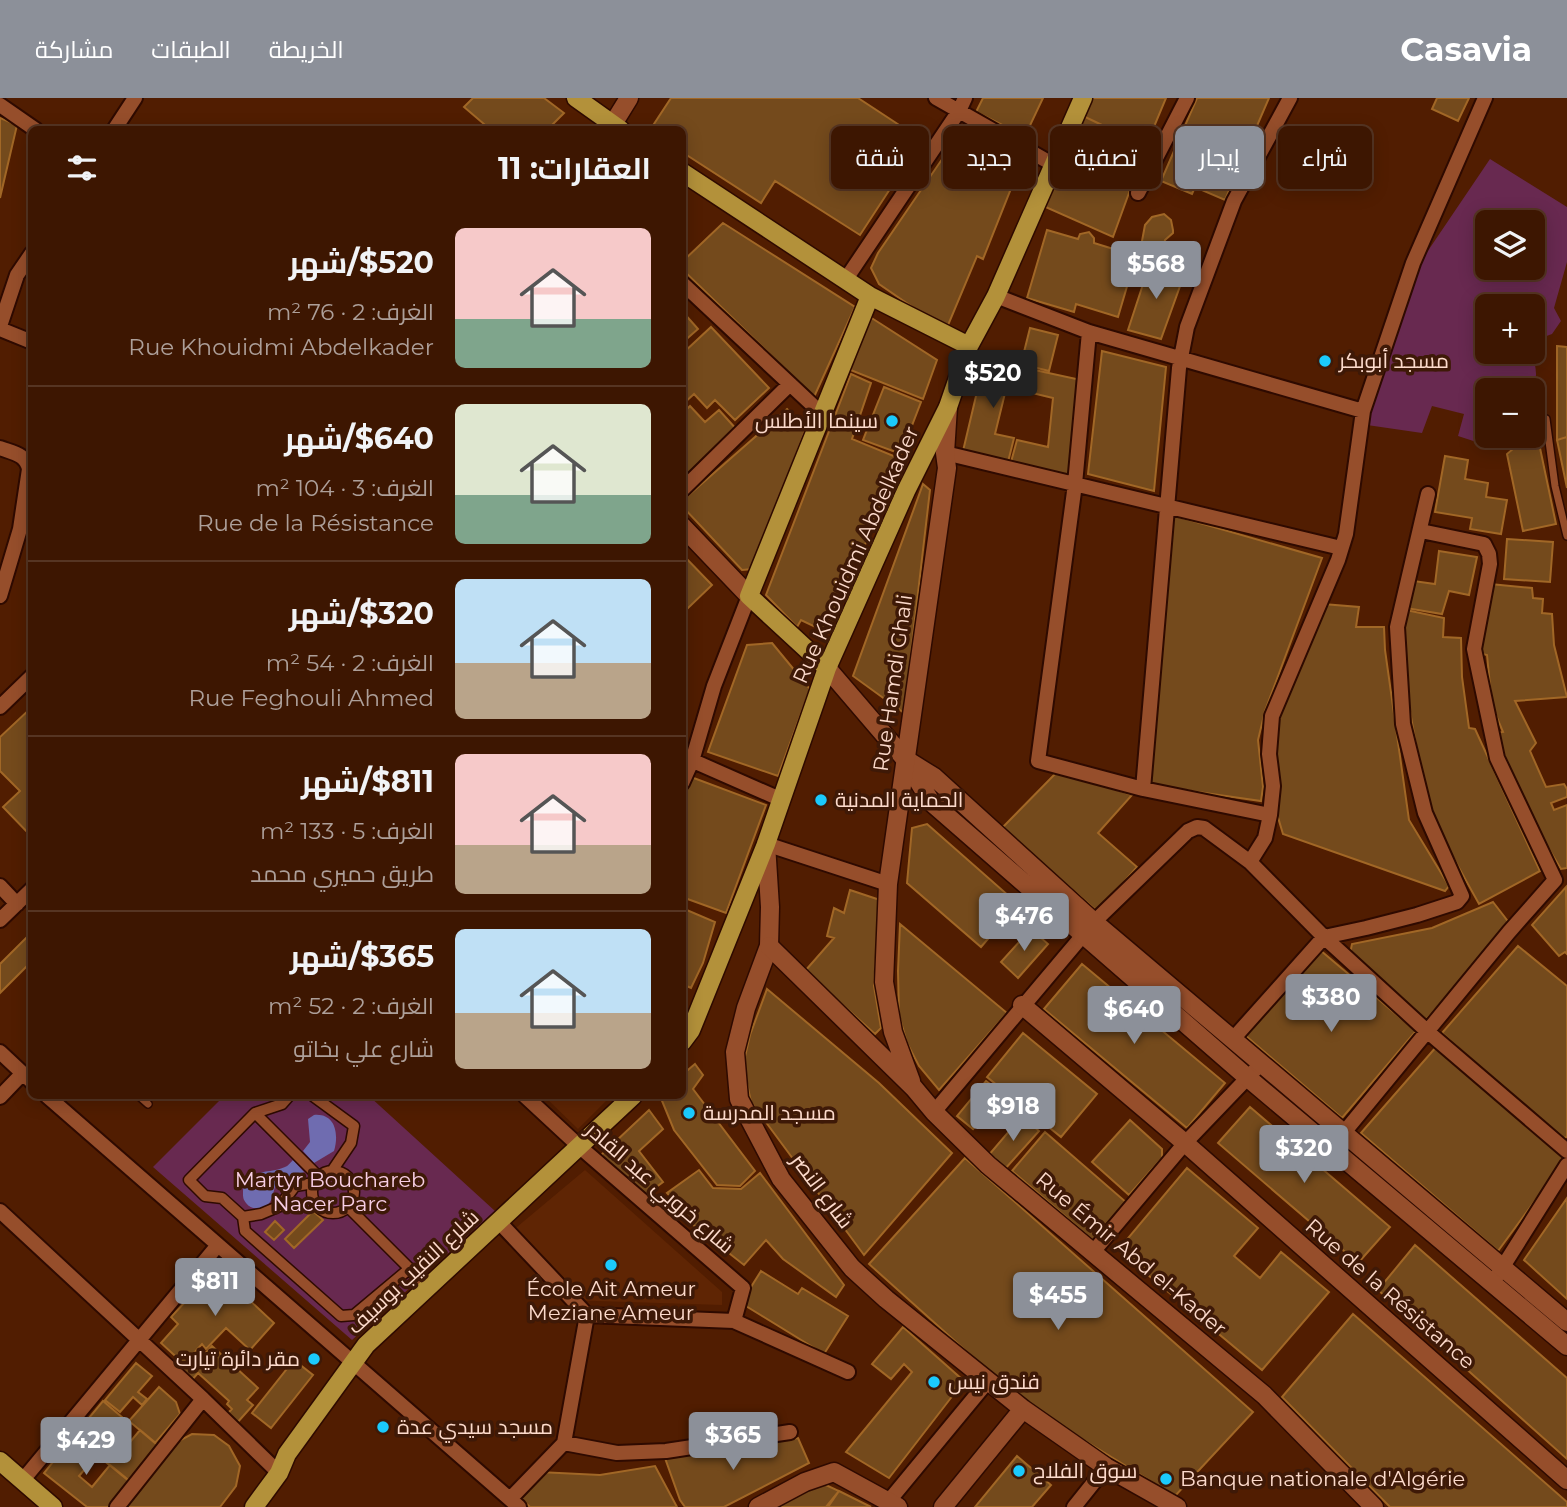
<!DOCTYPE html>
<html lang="ar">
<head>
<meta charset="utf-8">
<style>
	:root { --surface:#3d1601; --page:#441f0b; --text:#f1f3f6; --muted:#ad9f99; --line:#563523; --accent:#8c9099 }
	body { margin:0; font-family:Montserrat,Cairo,sans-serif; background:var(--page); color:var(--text); direction:rtl; height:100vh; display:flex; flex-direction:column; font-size:26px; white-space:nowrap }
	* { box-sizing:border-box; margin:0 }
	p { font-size:23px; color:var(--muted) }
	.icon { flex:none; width:38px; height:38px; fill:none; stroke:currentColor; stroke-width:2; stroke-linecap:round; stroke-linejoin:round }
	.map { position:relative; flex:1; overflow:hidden; direction:ltr }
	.drawer { position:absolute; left:28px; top:28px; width:658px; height:973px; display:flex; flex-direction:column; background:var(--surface); border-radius:10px; box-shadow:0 4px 18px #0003,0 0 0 2px var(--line); direction:rtl }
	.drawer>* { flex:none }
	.guide { position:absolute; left:707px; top:28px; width:665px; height:63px; direction:rtl; display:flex; gap:14px }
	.controls { position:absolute; left:1475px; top:112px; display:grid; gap:14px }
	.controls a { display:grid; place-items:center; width:70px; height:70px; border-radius:10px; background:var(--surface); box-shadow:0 4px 18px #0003,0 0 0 2px var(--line); font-size:35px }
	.price { position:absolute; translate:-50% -60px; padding:0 16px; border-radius:7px; background:var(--accent); color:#fff; font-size:23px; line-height:46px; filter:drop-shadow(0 2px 4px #0008) }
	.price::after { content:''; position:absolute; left:50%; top:42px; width:21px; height:16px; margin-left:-10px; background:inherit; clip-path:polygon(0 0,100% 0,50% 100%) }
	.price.selected { background:#222; color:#fff }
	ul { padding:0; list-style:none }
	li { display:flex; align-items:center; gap:21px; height:175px; padding:0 35px }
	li+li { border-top:2px solid var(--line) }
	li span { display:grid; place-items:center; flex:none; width:196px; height:140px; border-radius:10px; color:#555 }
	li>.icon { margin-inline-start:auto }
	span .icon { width:84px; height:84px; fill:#fffc; stroke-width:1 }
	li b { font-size:30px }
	h2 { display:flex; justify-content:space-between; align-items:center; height:84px; padding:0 35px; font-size:30px }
	.pill { padding:0 24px; border-radius:10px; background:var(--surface); box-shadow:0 4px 18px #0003,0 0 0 2px var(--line); font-size:24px; line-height:63px }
	.pill.selected { background:var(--accent); color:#fff }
	header { display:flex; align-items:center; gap:42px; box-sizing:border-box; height:98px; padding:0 35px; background:var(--accent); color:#fff }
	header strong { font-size:33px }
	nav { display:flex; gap:38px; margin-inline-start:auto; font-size:24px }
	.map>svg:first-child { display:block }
</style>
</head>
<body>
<header>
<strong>Casavia</strong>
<nav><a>الخريطة</a><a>الطبقات</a><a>مشاركة</a></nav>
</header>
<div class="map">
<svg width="1567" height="1409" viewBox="0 0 1567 1409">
	<rect width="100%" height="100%" fill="#511d01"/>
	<path fill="#5f2504" d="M 544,998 L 611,998 L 578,1031 Z
		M 585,1072 L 722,1194 L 722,1207 L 565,1202 L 505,1139 Z"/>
	<path fill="#682950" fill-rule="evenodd" d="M 1490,61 L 1567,109 L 1567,164 L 1554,210 L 1561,223 L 1552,236 L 1541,240 L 1533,253 C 1534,269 1542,282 1527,292 L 1488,292 L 1488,338 L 1503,338 L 1498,351 L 1458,338 L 1464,316 L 1432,308 L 1422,335 L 1367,327 L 1417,169 ZM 1488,124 L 1533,124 L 1533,170 L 1488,170 ZM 1488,208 L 1533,208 L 1533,254 L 1488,254 Z
		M 224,998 L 369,998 L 495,1113 L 352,1242 L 153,1069 Z"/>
	<path fill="#6f6cb0" d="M 314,1017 C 336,1015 339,1037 334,1053 L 314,1065 L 303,1053 L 310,1044 L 308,1021 Z
		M 293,1062 L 304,1074 C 297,1082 288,1083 277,1085 C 271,1095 275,1107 260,1110 C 254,1111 250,1110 246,1105 C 243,1101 243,1099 243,1095 C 242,1070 271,1076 285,1069 C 288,1068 290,1065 293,1062 Z"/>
	<path fill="#744a1c" stroke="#a16726" stroke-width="2" d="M 473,0 L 544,0 L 564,15 L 547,32 L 491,32 L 464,9 Z
		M 671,0 L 858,0 L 922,42 L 860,137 L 775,83 L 761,105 L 682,54 L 682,32 L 650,32 Z
		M 983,0 L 1043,0 L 1025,38 L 976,14 Z
		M 1088,0 L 1166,0 L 1146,48 L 1081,17 Z
		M 1197,0 L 1269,0 L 1225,102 L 1195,89 L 1192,96 L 1161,83 Z
		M 1437,0 L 1469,0 L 1458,23 L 1432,11 Z
		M 1081,17 L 1146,48 L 1113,139 L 1041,107 Z
		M 0,20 L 17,27 L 0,100 Z
		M 962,32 L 1020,68 L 983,161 L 977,158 L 946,232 L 879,186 L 871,170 L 878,155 Z
		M 1164,116 L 1171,122 L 1173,132 L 1173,135 L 1165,142 L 1164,147 L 1176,150 L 1173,162 L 1158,159 L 1157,163 L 1139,159 L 1145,127 L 1152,119 Z
		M 723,125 L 855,209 L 814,299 L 682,171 L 682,164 Z
		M 1047,132 L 1078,141 L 1080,136 L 1089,134 L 1094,140 L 1094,145 L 1136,158 L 1118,219 L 1076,206 L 1074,214 L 1027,200 Z
		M 1166,164 L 1174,170 L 1173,173 L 1184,177 L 1161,241 L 1128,232 L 1150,165 L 1159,168 Z
		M 682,213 L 698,231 L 682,245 Z
		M 870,219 L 937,262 L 923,301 L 848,271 Z
		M 711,229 L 769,290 L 735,322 L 715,302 L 707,310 L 694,296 L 682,307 L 682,256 Z
		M 1030,230 L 1058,237 L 1049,273 L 1021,266 Z
		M 1557,248 L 1567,249 L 1567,339 L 1557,342 Z
		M 1102,253 L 1166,269 L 1154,393 L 1088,376 Z
		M 985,260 L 1027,270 L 1021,295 L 1006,291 L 995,336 L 1014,340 L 1008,364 L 963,353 Z
		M 1030,271 L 1081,282 L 1071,379 L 1011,364 L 1017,342 L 1048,349 L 1053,300 L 1024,293 Z
		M 851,276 L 871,285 L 852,341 L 901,361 L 828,535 L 801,522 L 797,529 L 766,497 Z
		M 884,289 L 921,304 L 901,356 L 863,342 Z
		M 690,308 L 705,324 L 719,312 L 738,333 L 682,384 L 682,316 Z
		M 787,311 L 806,330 L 753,471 L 742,472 L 682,408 L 682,403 Z
		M 1536,331 L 1556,426 L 1523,433 L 1507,356 L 1528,338 L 1533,338 Z
		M 1567,339 L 1567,390 L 1557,342 Z
		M 1445,358 L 1468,362 L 1465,381 L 1488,385 L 1486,399 L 1507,402 L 1501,436 L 1470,431 L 1472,420 L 1435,414 Z
		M 923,386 L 930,392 L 904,615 L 853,578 Z
		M 1172,417 L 1322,460 L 1265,613 L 1258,642 L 1263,689 L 1261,703 L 1149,687 Z
		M 1507,441 L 1553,444 L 1550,484 L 1504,481 Z
		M 1439,453 L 1477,459 L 1469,497 L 1449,493 L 1442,516 L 1406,510 L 1414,483 L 1435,486 Z
		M 682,456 L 712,487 L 686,512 L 682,509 Z
		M 1490,486 L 1532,490 L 1533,500 L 1543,501 L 1542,515 L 1552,516 L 1554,547 L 1567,599 L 1515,603 L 1536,645 L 1530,653 L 1546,689 L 1564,686 L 1567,691 L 1567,699 L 1551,705 L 1554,712 L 1567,707 L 1567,770 L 1561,771 L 1526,713 L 1493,635 L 1503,634 L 1492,608 L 1487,557 L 1478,555 Z
		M 1323,506 L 1359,509 L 1356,529 L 1384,529 L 1385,552 L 1409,722 L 1449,788 L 1445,793 L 1283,736 L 1277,716 L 1275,619 Z
		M 1406,512 L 1444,520 L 1443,539 L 1461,540 L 1462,579 L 1469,630 L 1475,631 L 1540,773 L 1479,806 L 1428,714 L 1401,563 L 1400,537 Z
		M 772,545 L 810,591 L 778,678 L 708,654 L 747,547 Z
		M 32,609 L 32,739 L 3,709 L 20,693 L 0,673 L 0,639 Z
		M 1059,672 L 1132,697 L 1098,735 L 1137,769 L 1098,814 L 1002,730 Z
		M 691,679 L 766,707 L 726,815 L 682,799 L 682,701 Z
		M 927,726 L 1018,806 L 981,849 L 907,785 L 912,730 Z
		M 1566,789 L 1567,856 L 1565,854 L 1559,858 L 1532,827 Z
		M 850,792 L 880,802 L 874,888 L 881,930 L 875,936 L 805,873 L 834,840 L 827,838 L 834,810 L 844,815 Z
		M 1493,804 L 1510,826 L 1424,924 L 1350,856 L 1352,846 L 1432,830 Z
		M 682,810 L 715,824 L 703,865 L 691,890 L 682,886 Z
		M 900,826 L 1007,915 L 939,992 L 919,968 L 907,945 L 899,917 L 898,873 Z
		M 1031,831 L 1048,846 L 1018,880 L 1001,864 Z
		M 28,838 L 32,841 L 32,863 L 0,895 L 0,866 Z
		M 1518,848 L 1567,888 L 1567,1039 L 1560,1041 L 1442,935 Z
		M 1320,852 L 1416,933 L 1342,1020 L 1246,938 Z
		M 1082,866 L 1225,985 L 1187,1030 L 1044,911 Z
		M 767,891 L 879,985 L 952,1055 L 864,1157 L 751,1004 L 743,967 L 750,937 Z
		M 1023,935 L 1097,996 L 1061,1039 L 987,979 Z
		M 1437,948 L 1567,1059 L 1498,1153 L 1361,1035 Z
		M 695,966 L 703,977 L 693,991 L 755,1073 L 740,1088 L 717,1087 L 674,1032 L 660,998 L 682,998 L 682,977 Z
		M 986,983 L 1002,995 L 973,1031 L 957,1018 Z
		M 1250,1009 L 1390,1129 L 1358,1165 L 1218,1045 Z
		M 649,1012 L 663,1031 L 639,1053 L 663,1084 L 643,1099 L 598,1060 Z
		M 1022,1018 L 1039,1033 L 1004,1072 L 988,1058 Z
		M 1130,1022 L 1162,1051 L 1162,1060 L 1129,1097 L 1092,1064 Z
		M 1045,1034 L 1127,1105 L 1094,1143 L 1012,1073 Z
		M 965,1060 L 1253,1314 L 1175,1398 L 1025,1306 L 869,1166 Z
		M 1187,1070 L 1258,1130 L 1234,1158 L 1260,1180 L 1281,1154 L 1329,1194 L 1262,1272 L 1118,1152 Z
		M 699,1072 L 713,1090 L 741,1091 L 760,1075 L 844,1187 L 836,1199 L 783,1161 L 766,1142 L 744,1167 L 673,1111 L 677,1106 L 667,1095 Z
		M 1567,1100 L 1567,1201 L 1524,1162 Z
		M 313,1113 L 323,1122 L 294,1150 L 285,1141 Z
		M 275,1123 L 284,1132 L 274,1142 L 265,1134 Z
		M 1415,1147 L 1567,1280 L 1567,1361 L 1378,1192 Z
		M 216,1171 L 274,1225 L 250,1252 L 226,1230 L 206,1251 L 202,1246 L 184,1266 L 161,1245 L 178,1226 L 171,1219 Z
		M 761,1173 L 798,1196 L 802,1190 L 848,1218 L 824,1256 L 741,1205 Z
		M 1353,1216 L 1567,1404 L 1567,1409 L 1390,1409 L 1282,1299 Z
		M 903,1229 L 964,1283 L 889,1380 L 846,1354 L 912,1274 L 904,1266 L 891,1281 L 872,1266 Z
		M 212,1248 L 258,1290 L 247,1302 L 253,1307 L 236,1326 L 226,1317 L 232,1311 L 227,1306 L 229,1303 L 198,1275 L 191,1283 L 179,1272 L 196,1254 L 201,1260 Z
		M 294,1262 L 313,1277 L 271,1330 L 252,1315 Z
		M 136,1265 L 152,1278 L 138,1294 L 147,1301 L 142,1307 L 133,1299 L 120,1314 L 105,1302 Z
		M 159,1289 L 176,1304 L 180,1316 L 155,1345 L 129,1323 Z
		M 103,1303 L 130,1326 L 123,1335 L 114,1327 L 103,1341 L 121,1355 L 140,1332 L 158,1347 L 129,1383 L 74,1338 Z
		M 192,1336 L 214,1337 L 229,1348 L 240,1368 L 236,1388 L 220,1409 L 125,1409 L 173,1346 Z
		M 73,1339 L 96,1358 L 79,1378 L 92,1389 L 110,1367 L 132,1385 L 112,1409 L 87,1409 L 44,1375 Z
		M 798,1340 L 809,1365 L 724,1409 L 685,1409 L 680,1402 L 665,1360 Z
		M 1017,1358 L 1051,1387 L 1032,1409 L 975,1409 Z
		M 655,1368 L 677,1409 L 530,1409 L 519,1399 L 539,1374 L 600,1377 Z
		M 815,1382 L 839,1393 L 826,1409 L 764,1409 Z
		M 839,1393 L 871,1409 L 828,1409 Z"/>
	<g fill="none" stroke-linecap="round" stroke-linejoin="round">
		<g stroke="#2e0a00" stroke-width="10">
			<path id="service" d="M 1546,321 L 1555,388 L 1567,438
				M 139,998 L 148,1006"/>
		</g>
		<g stroke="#2e0a00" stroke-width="13">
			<path id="pedestrian" d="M 289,998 L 282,1006 L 255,1015 L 189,1082 L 205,1098 L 222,1100 L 243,1119 L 245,1133 L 341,1218 L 354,1217 L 409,1171
				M 313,998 L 354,1028 L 351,1045 L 332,1073
				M 255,1015 L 319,1079
				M312 1094a21 21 0 1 1 42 0a21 21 0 1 1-42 0Z
				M 348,1109 L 428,1189
				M 243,1119 L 261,1116 L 280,1108 L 295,1088 L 314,1085"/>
		</g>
		<g stroke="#2e0a00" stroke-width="18">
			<path id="minor" d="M 936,0 L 1054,67
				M 0,7 L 36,32
				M 114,32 L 135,0
				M 1138,95 L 1187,0
				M 846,181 L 959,13 L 965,0
				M 682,185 L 821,315
				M 996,198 L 1089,234 L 1363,313
				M 0,228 L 17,177 L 32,155
				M 0,231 L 32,244
				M 1089,234 L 1075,386 L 1038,663 L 1143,691 L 1270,717 L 1273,688 L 1269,656 L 1272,618 L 1338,462 L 1346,436 L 1363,313 L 1413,165 L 1485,0
				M 0,350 C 13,355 26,356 29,371 L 20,431 L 0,498
				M 945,355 L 1341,450
				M 682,392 L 790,286
				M 0,609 L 32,578
				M 682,658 L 782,702
				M 682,685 L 692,663 L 714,588 L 749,498
				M 1143,691 L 1179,270 L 1187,229 L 1234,103 L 1290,0
				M 766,746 L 888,786
				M 1250,764 L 1324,839 L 1428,934 L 1567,1053
				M 0,788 L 17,806
				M 0,822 L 32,791
				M 1232,942 L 1324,839 L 1366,830 L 1417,817 L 1457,804 L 1462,798 L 1425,715 L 1403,626 L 1397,529 L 1428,396
				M 0,954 L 32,984
				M 47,998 L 519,1409
				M 525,998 L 580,1049 L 743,1190 L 734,1223
				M 0,999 L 22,976
				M 934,1014 L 1094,824 L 1188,733 L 1197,729 L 1204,730 L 1250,764 L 1265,740 L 1270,717
				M 1337,1043 L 1509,834 L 1555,782 L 1497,660 L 1474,551 L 1490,466 L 1489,456 L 1484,446 L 1421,433
				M 0,1113 L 203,1301 L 279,1375
				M 499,1124 L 587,1217
				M 1093,1154 L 1185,1045 L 1255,972
				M 1497,1178 L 1567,1067
				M 790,1334 L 666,1353 L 617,1355 L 564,1345 L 587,1217 L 734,1223 L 848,1274
				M 22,1383 L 218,1147
				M 510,1401 L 564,1345
				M 888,1404 L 988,1283
				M 117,1409 L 203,1301
				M 1074,1409 L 1106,1369"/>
		</g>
		<g stroke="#2e0a00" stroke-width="21">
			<path id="tertiary" d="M 613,26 L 629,0
				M 682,428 L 749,498
				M 827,570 L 905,661 L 931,704 L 1248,980 L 1567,1248
				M 905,661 L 934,679 L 1094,824 L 1567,1224
				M 766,746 L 770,809 L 769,848 L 746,910 L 735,954 L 739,1001 L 781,1081 L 852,1170 L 886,1201 L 1023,1311 L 1106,1369 L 1177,1409
				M 1022,907 L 1185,1045 L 1567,1382
				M 758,1409 L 805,1384 L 834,1374 L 898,1409
				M 943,1409 L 1023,1311"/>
		</g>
		<g stroke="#2e0a00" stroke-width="21">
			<path id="secondary" d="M 769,848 L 914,990 L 934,1014 L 988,1067 L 1264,1297 L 1374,1409
				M 911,983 L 893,934 L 884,884 L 888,786 L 947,370 L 945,355 L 948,309"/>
		</g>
		<g stroke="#2e0a00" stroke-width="21">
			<path id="primary" d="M 576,0 L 621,32
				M 682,74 L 870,198 L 969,248
				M 827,570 L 749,498 L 870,198
				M 682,944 L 691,932 L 766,746 L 827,570 L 906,393 L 948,309 L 969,248 L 996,198 L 1083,0
				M 0,1363 L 53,1409
				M 254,1409 L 279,1375 L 287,1356 L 366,1247 L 633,998"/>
		</g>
		<use href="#service" stroke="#964e2b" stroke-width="7"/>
		<use href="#pedestrian" stroke="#964e2b" stroke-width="10"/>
		<use href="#minor" stroke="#964e2b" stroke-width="14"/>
		<use href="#tertiary" stroke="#964e2b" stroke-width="18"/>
		<use href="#secondary" stroke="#964e2b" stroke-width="18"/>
		<use href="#primary" stroke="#b3913a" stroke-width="18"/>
	</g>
	<g fill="#1bcafc" stroke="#3e1907" stroke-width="2.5">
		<circle cx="1325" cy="263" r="7"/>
		<circle cx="892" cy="323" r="7"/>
		<circle cx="821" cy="702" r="7"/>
		<circle cx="689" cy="1015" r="7"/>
		<circle cx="611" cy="1167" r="7"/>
		<circle cx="314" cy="1261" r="7"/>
		<circle cx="934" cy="1284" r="7"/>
		<circle cx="383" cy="1329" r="7"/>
		<circle cx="1019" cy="1373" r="7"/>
		<circle cx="1166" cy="1381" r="7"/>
	</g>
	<g text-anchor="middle" stroke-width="7" stroke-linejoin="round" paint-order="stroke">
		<g font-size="21" fill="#fcdacb" stroke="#3e1907" text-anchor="start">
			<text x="1339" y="270">مسجد أبوبكر</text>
			<text x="878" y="330" text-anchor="end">سينما الأطلس</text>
			<text x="835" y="709">الحماية المدنية</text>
			<text x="703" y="1022">مسجد المدرسة</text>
			<text x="611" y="1198" text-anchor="middle">École Ait Ameur<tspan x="611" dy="24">Meziane Ameur</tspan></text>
			<text x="300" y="1268" text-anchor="end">مقر دائرة تيارت</text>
			<text x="948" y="1291">فندق نيس</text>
			<text x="397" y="1336">مسجد سيدي عدة</text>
			<text x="1033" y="1380">سوق الفلاح</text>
			<text x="1180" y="1388">Banque nationale d'Algérie</text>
		</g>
		<g font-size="21" fill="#fcdacb" stroke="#3e1907">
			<text transform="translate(856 457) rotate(-66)" y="7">Rue Khouidmi Abdelkader</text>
			<text transform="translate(893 585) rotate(-82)" y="7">Rue Hamdi Ghali</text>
			<text transform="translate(660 1090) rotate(41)" y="7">شارع خروبي عبد القادر</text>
			<text transform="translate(822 1093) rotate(53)" y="7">شارع النصر</text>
			<text transform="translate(1131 1156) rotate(40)" y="7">Rue Émir Abd el-Kader</text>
			<text transform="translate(413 1174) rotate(-43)" y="7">شلرع النقيب بوسيف</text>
			<text transform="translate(1390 1196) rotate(41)" y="7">Rue de la Résistance</text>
		</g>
		<g font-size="21" fill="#f7cee4" stroke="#3e1907">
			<text x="330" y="1089">Martyr Bouchareb<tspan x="330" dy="24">Nacer Parc</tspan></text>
		</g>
	</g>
</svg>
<div class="controls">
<a><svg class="icon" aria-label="layers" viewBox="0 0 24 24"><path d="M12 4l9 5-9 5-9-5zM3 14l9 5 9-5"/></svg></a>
<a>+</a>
<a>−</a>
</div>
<b class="price" style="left:1156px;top:203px">$568</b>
<b class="price selected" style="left:993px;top:312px">$520</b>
<b class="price" style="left:1024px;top:855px">$476</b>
<b class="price" style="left:1331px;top:936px">$380</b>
<b class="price" style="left:1134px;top:948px">$640</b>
<b class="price" style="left:1013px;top:1045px">$918</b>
<b class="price" style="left:1304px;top:1087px">$320</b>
<b class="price" style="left:215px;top:1220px">$811</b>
<b class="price" style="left:1058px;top:1234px">$455</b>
<b class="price" style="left:733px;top:1374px">$365</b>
<b class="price" style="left:86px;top:1379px">$429</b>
<div class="guide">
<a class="pill">شراء</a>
<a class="pill selected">إيجار</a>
<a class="pill">تصفية</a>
<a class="pill">جديد</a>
<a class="pill">شقة</a>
</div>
<section class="drawer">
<h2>العقارات: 11<svg class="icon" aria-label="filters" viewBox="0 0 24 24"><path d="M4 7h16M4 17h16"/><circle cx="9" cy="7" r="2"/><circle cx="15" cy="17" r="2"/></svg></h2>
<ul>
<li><span style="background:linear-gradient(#f6c9c9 65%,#7fa58c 0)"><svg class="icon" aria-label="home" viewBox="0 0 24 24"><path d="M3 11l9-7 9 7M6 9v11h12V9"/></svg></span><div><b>$520/شهر</b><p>الغرف: 2 · 76 m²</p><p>Rue Khouidmi Abdelkader</p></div></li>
<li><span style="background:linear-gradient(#dfe7d0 65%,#7fa58c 0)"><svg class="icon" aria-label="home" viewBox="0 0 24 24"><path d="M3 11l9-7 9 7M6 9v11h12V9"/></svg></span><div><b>$640/شهر</b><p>الغرف: 3 · 104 m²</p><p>Rue de la Résistance</p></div></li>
<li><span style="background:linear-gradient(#bfe0f5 60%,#b9a48a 0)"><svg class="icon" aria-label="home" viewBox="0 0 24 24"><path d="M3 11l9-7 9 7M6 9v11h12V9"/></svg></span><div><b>$320/شهر</b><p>الغرف: 2 · 54 m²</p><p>Rue Feghouli Ahmed</p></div></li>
<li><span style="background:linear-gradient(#f6c9c9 65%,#b9a48a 0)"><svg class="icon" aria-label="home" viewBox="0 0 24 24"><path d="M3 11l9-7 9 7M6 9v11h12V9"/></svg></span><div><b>$811/شهر</b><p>الغرف: 5 · 133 m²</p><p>طريق حميري محمد</p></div></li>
<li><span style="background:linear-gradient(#bfe0f5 60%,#b9a48a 0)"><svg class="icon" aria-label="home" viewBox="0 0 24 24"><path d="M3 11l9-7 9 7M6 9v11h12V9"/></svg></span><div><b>$365/شهر</b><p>الغرف: 2 · 52 m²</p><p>شارع علي بخاتو</p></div></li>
</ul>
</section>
</div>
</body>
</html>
